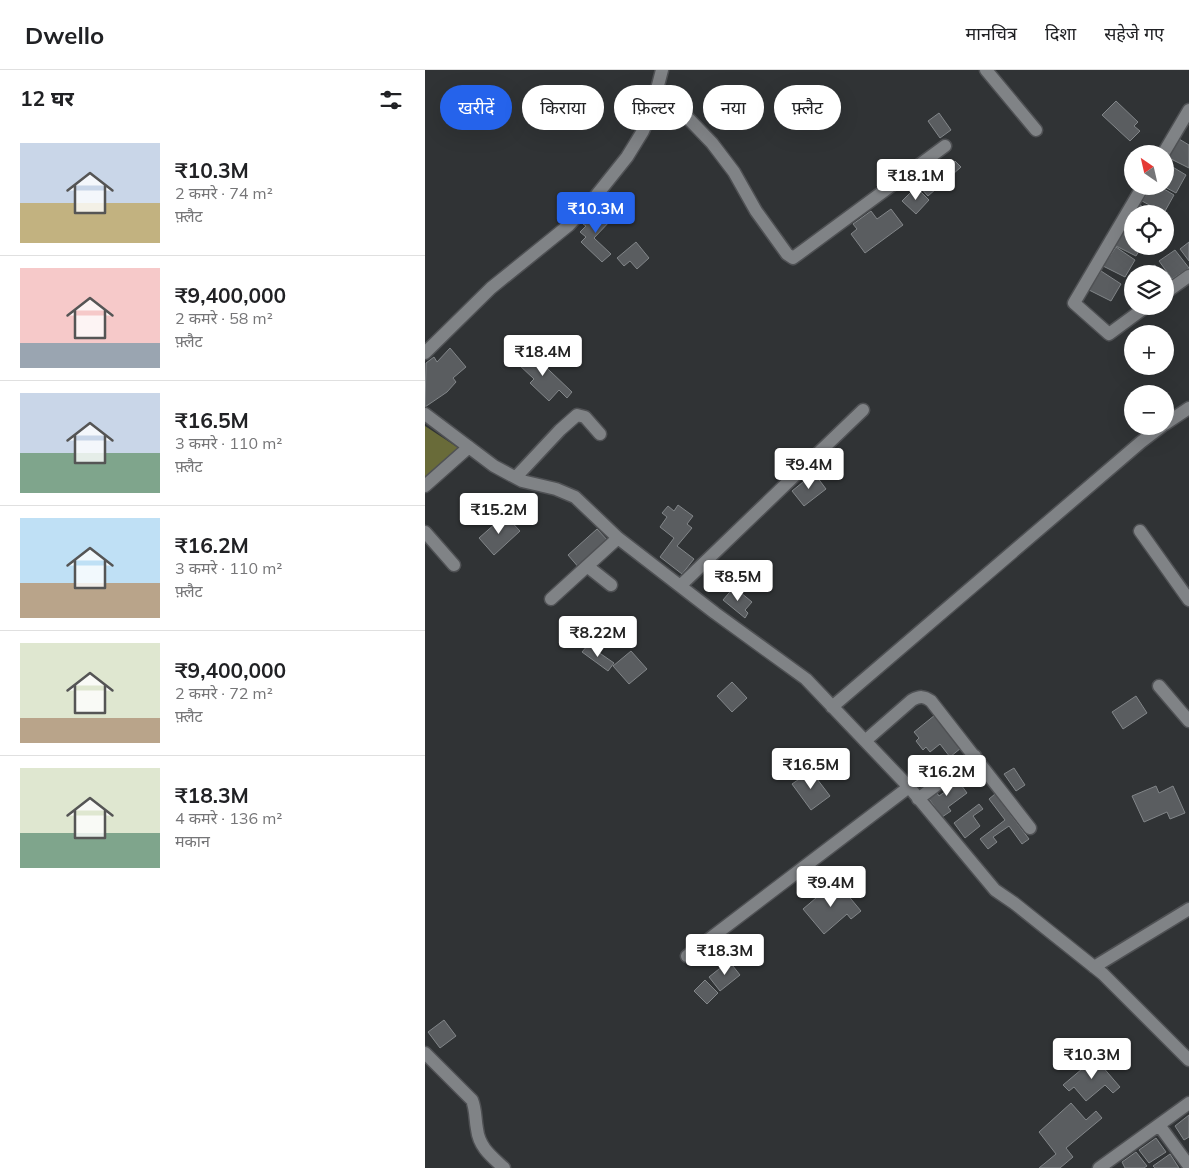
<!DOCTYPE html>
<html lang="hi">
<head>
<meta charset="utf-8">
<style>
	:root { --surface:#fff; --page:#f2f2f2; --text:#202124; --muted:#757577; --line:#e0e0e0; --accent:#2563eb }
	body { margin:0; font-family:Mulish,"Noto Sans Devanagari",sans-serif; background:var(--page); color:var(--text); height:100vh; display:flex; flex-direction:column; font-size:19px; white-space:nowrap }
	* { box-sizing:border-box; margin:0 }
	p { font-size:16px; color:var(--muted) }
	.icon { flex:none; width:28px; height:28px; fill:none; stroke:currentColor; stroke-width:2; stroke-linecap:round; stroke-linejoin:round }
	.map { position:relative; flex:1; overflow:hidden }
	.side { display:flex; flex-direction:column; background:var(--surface); width:425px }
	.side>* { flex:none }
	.guide { position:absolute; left:15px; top:15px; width:475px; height:45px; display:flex; gap:10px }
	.needle { width:32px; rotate:326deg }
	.controls { position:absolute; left:699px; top:75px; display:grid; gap:10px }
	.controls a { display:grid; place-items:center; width:50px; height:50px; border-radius:50%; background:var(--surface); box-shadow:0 5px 20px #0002; font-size:25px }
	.price { position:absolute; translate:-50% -42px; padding:0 11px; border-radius:5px; background:#fff; color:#222; font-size:16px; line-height:32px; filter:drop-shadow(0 1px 2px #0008) }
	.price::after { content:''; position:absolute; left:50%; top:30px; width:15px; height:11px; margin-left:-8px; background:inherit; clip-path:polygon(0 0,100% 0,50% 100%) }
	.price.selected { background:var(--accent); color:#fff }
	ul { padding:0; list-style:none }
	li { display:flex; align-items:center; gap:15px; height:125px; padding:0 20px }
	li+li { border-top:1px solid var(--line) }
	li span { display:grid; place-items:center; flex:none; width:140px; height:100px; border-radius:0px; color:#555 }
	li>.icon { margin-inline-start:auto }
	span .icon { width:60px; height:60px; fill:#fffc; stroke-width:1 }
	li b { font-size:21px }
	h2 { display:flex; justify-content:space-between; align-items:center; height:60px; padding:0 20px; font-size:21px }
	.chip { padding:0 18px; border-radius:22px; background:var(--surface); box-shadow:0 5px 20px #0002; font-size:18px; line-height:45px }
	.chip.selected { background:var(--accent); color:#fff }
	header { display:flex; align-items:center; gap:30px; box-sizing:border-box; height:70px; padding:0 25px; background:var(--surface); border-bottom:1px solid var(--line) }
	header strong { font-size:24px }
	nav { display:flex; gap:28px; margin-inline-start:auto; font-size:18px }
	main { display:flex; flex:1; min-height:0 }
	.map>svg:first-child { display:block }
</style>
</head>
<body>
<header>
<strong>Dwello</strong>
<nav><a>मानचित्र</a><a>दिशा</a><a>सहेजे गए</a></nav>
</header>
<main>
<section class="side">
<h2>12 घर<svg class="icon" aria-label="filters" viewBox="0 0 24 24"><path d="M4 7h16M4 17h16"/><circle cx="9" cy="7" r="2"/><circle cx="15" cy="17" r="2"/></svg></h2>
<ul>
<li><span style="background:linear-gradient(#c9d6e8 60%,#c2b280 0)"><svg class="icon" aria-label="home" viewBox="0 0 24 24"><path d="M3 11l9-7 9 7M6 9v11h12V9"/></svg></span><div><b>₹10.3M</b><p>2 कमरे · 74 m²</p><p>फ़्लैट</p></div></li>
<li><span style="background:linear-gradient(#f6c9c9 75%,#9aa5b1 0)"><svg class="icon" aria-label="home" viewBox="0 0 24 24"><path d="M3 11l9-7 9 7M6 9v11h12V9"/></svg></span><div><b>₹9,400,000</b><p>2 कमरे · 58 m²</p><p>फ़्लैट</p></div></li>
<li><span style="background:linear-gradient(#c9d6e8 60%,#7fa58c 0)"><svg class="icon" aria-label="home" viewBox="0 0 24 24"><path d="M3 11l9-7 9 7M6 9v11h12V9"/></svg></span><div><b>₹16.5M</b><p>3 कमरे · 110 m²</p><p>फ़्लैट</p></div></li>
<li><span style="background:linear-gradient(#bfe0f5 65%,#b9a48a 0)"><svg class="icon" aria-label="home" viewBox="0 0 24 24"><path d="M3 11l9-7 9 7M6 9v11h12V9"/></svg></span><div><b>₹16.2M</b><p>3 कमरे · 110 m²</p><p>फ़्लैट</p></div></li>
<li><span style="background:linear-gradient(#dfe7d0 75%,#b9a48a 0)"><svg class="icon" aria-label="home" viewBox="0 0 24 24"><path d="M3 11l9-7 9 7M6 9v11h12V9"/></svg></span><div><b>₹9,400,000</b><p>2 कमरे · 72 m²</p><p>फ़्लैट</p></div></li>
<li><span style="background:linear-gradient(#dfe7d0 65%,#7fa58c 0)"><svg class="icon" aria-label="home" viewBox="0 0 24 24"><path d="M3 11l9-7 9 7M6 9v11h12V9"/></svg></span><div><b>₹18.3M</b><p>4 कमरे · 136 m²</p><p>मकान</p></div></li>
</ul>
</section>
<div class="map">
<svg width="764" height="1098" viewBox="0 0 764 1098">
	<rect width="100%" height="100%" fill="#303335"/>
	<path fill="#696b39" d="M 0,356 L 35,379 L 0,408 Z"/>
	<path fill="#5a5d60" stroke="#828689" d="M 691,31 L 713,52 L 709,56 L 715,61 L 705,71 L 677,45 Z
		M 514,43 L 526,60 L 515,68 L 503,51 Z
		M 754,69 L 764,75 L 764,98 L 742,87 Z
		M 530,91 L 536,97 L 503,126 L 493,115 L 509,100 L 514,105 Z
		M 741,93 L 761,105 L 751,123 L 738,116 L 740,116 Z
		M 727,116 L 734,116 L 749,125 L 739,143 L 717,131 Z
		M 491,117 L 504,130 L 491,144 L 477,131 Z
		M 715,135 L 729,144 L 709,144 Z
		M 174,137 L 187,149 L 169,168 L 186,184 L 177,192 L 156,172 L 161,167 L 155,162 L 161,156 L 158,154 Z
		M 466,139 L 478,155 L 440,183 L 426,164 L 432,159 L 428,154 L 446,141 L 452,149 Z
		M 702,156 L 708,160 L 708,176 L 717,176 L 711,186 L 689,175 Z
		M 211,172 L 224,188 L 212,199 L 205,191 L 199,196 L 192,188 Z
		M 764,172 L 764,191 L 755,179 Z
		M 691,177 L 710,190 L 700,207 L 678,196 Z
		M 750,180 L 764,198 L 747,209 L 734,191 Z
		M 730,195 L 736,204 L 718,204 Z
		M 676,201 L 696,214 L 686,231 L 664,220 Z
		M 25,278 L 41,297 L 28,308 L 31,312 L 22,322 L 0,337 L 1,293 L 9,287 L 12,292 Z
		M 104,281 L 147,322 L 142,328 L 134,320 L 124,331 L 105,313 L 109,309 L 92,293 Z
		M 389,403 L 401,419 L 379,436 L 367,421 Z
		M 253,435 L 268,446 L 262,454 L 267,458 L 252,476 L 269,489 L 257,504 L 235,487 L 249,468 L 235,457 L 242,447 L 237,443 L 243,436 L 249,441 Z
		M 80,445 L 95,461 L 69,485 L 54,468 Z
		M 172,459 L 185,473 L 155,499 L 143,485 Z
		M 309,517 L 327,532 L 320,540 L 323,543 L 320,548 L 298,530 Z
		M 163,575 L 189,593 L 183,601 L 157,582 Z
		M 206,581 L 222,599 L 204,614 L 188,596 Z
		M 307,612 L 322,628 L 307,642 L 292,626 Z
		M 711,626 L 722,643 L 698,659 L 687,642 Z
		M 510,645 L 536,678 L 525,687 L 515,674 L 505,682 L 501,677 L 498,680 L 491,671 L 494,668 L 489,662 Z
		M 503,686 L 516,705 L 498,718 L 485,700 Z
		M 589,698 L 600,715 L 591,721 L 579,704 Z
		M 386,701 L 405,726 L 386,740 L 367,714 Z
		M 531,708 L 542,723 L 523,737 L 526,741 L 517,747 L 502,726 L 510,720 L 514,726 L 521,721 L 518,717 Z
		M 731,716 L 734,723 L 748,716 L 760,743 L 745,749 L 742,742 L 719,752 L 707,726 Z
		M 570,724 L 604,769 L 597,774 L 584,756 L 568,767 L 572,772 L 563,779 L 555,769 L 580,750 L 564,729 Z
		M 554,734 L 558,739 L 548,746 L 555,756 L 540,768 L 529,753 Z
		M 411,811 L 436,841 L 426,849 L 422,844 L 399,864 L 378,839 Z
		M 304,891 L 315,905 L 295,921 L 284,907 Z
		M 280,910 L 293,923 L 282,934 L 269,921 Z
		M 19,950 L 31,966 L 15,978 L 3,962 Z
		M 670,988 L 695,1017 L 688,1023 L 680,1015 L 661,1031 L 649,1017 L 644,1021 L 638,1015 Z
		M 646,1033 L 661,1050 L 671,1041 L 677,1048 L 641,1078 L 648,1087 L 635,1098 L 614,1098 L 631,1084 L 614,1062 Z
		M 764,1045 L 764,1067 L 759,1070 L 750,1056 Z
		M 731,1068 L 741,1082 L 724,1093 L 714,1080 Z
		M 711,1082 L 722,1096 L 719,1098 L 700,1098 L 697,1092 Z
		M 745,1084 L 754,1098 L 730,1098 L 728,1096 Z"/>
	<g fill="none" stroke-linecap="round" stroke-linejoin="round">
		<g stroke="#4f5154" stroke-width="15">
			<path id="minor" d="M 561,0 L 611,60
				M 233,17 L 287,73 L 309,102 L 331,141 L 362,184 L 368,188 L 520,76
				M 738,84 L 764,40
				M 718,116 L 649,233 L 684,264 L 722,236
				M 740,223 L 764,206
				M 0,283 L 66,218 L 144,155 L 170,127 L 202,87 L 218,61 L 226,42 L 237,0
				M 0,344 L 69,396 L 97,411 L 131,419 L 150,427 L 193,468 L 290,543 L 381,609 L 484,717 L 570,820 L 589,833 L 678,904 L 764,990
				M 740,354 L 764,338
				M 91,407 L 135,360 L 152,345 L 160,347 L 175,364
				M 0,416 L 44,377
				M 715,461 L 764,530
				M 0,462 L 29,495
				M 162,496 L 186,515
				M 255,516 L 438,340
				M 126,529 L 193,468
				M 734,616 L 764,651
				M 407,637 L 716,372 L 737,356
				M 440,671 L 487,630 C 495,626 499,626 506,631 L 605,758
				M 493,729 L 550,686
				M 262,886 L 484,717
				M 669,897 L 764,839
				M 0,983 L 47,1030 C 51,1040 50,1049 52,1059 C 54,1077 66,1086 79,1098
				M 734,1055 L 764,1096
				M 674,1098 L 764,1033"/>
		</g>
		<use href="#minor" stroke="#808386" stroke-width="12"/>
	</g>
</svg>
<div class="controls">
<a><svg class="needle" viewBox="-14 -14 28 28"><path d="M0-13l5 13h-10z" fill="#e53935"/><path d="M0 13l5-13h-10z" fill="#757577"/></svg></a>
<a><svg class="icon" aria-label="locate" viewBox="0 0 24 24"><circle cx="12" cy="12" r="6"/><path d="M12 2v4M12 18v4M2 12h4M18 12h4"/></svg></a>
<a><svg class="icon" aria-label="layers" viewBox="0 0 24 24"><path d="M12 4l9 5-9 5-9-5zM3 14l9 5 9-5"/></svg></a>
<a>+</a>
<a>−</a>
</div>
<b class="price" style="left:491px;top:131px">₹18.1M</b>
<b class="price selected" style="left:171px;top:164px">₹10.3M</b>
<b class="price" style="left:118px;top:307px">₹18.4M</b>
<b class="price" style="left:384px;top:420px">₹9.4M</b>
<b class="price" style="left:74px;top:465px">₹15.2M</b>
<b class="price" style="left:313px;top:532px">₹8.5M</b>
<b class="price" style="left:173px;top:588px">₹8.22M</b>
<b class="price" style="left:386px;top:720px">₹16.5M</b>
<b class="price" style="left:522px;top:727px">₹16.2M</b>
<b class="price" style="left:406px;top:838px">₹9.4M</b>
<b class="price" style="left:300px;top:906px">₹18.3M</b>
<b class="price" style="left:667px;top:1010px">₹10.3M</b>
<div class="guide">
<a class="chip selected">खरीदें</a>
<a class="chip">किराया</a>
<a class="chip">फ़िल्टर</a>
<a class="chip">नया</a>
<a class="chip">फ़्लैट</a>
</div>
</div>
</main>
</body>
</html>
